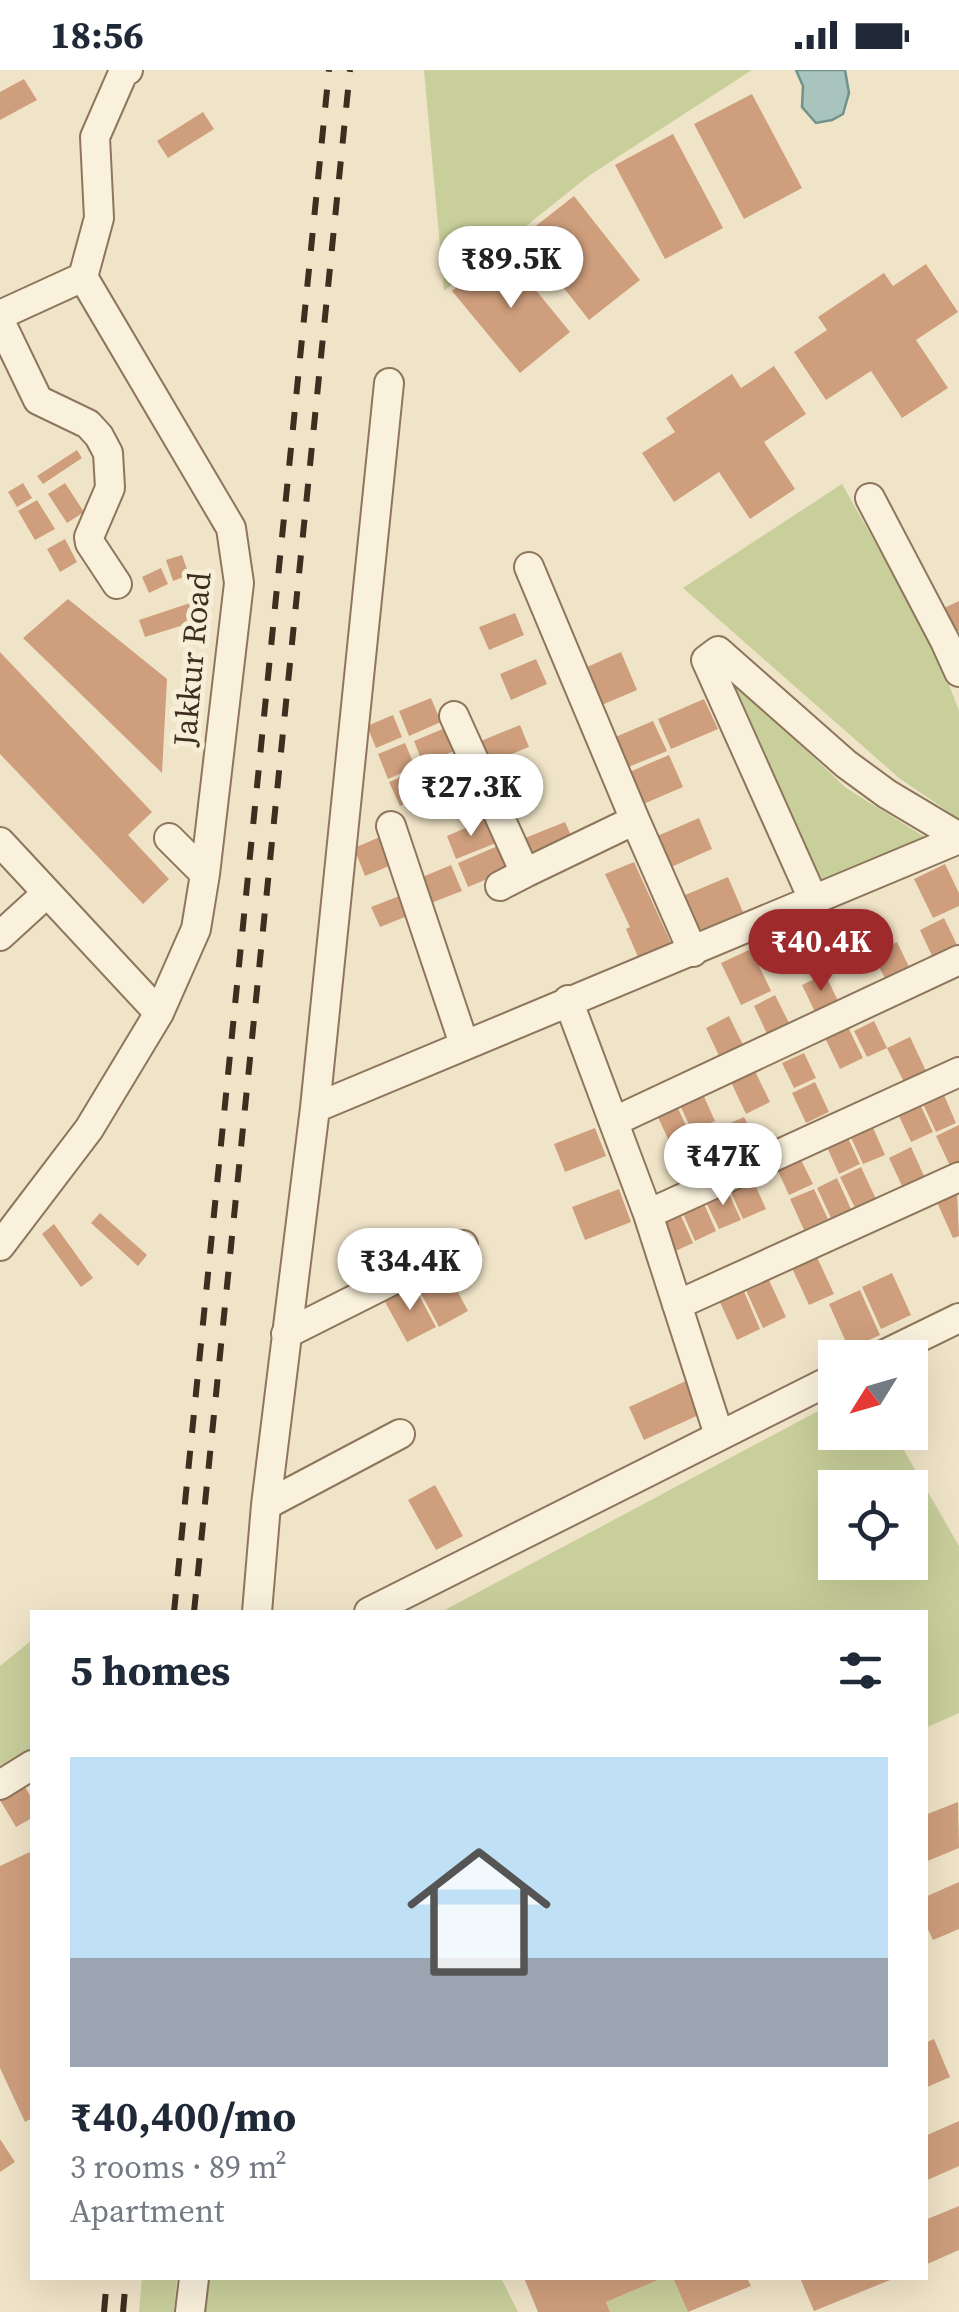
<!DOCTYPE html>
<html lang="en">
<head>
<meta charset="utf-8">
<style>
	:root { --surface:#fff; --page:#f2f2f3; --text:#1f2937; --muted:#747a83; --accent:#9e2a2b }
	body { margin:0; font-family:"Source Serif 4",serif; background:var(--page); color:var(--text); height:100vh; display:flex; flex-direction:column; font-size:38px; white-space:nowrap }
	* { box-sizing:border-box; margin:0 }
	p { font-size:32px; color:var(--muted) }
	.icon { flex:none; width:55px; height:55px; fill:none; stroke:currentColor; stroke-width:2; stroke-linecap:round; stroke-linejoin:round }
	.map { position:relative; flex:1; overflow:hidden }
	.panel { position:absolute; left:30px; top:1540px; width:898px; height:670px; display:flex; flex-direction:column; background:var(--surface); border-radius:0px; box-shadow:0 10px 40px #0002 }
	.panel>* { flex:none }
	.needle { width:65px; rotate:233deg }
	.fabs { position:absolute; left:818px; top:1270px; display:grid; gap:20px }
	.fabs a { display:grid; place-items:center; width:110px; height:110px; border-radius:0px; background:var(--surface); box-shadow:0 10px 40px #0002; font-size:50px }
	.price { position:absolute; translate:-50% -85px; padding:0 22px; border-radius:35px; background:#fff; color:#222; font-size:32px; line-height:65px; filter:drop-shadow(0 2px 5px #0008) }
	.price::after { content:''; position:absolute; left:50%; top:60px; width:30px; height:22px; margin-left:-15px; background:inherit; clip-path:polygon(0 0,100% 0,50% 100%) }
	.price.current { background:var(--accent); color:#fff }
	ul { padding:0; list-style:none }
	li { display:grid; align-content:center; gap:20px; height:530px; padding:0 40px }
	li span { display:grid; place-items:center; height:310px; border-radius:0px; color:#555 }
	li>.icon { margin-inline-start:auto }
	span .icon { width:180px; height:180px; fill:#fffc; stroke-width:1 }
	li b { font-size:42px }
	h2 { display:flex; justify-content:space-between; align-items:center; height:120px; padding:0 40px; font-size:42px }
	.status { display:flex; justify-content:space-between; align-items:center; height:70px; padding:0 50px; background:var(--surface); direction:ltr }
	.status svg { height:28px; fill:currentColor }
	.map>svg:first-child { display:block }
</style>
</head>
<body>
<div class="status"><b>18:56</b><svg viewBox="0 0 49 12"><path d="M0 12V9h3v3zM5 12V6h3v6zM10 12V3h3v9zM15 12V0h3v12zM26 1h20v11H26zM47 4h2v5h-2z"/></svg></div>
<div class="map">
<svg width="959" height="2242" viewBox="0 0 959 2242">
	<rect width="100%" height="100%" fill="#f0e4c8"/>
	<path fill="#c9cf9b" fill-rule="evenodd" d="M 424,0 L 752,0 L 590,105 L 444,221 Z
		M 842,414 L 936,580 L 959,641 L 959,749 L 899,708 L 683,518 Z
		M 726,604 L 846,718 L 928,769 L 818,814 Z
		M 835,1332 L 835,1362 L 894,1363 L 959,1476 L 959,1643 L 925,1658 L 925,1542 L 441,1542 ZM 835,1418 L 910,1418 L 910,1492 L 835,1492 Z
		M 32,1570 L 32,1690 L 9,1704 L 0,1696 L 0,1596 Z
		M 142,2208 L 177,2208 L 174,2242 L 139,2242 Z
		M 203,2208 L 501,2208 L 518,2242 L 200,2242 Z
		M 663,2208 L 673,2208 L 688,2242 L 610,2242 L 606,2232 Z"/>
	<path fill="#a9c4bc" stroke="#6f938a" stroke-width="2.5" d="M 796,0 L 845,0 L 849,23 L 843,44 L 832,50 L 816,53 L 802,37 L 803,16 Z"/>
	<path fill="#cf9f7d" d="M 24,9 L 37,30 L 0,50 L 0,22 Z
		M 752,24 L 802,118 L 744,149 L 694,54 Z
		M 203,42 L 214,59 L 168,88 L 157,71 Z
		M 673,64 L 723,158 L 665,189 L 615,95 Z
		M 574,126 L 640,210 L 589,250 L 523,166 Z
		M 503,180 L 570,262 L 520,303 L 452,221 Z
		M 926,194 L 958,242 L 916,270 L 948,318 L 902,348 L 871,301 L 826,330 L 794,282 L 827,260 L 818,247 L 884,203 L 893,216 Z
		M 774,296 L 806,344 L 764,372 L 795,419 L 750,449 L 719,402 L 674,432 L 642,383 L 675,362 L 666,348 L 732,304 L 741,318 Z
		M 77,380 L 82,388 L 43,414 L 37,406 Z
		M 23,413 L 32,428 L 17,437 L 8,422 Z
		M 65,413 L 84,442 L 67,453 L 48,424 Z
		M 37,430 L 55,459 L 35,470 L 18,441 Z
		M 65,469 L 77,492 L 60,502 L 47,479 Z
		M 182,485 L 189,505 L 173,511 L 166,490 Z
		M 161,498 L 168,514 L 149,523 L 142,507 Z
		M 68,529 L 167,609 L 162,703 L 23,568 Z
		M 199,530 L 206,548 L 145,567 L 139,550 Z
		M 959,531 L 959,561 L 956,563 L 944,538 Z
		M 515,543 L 524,565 L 489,580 L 479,557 Z
		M 0,582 L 152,742 L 128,765 L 169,809 L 143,834 L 0,684 Z
		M 621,582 L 637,620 L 597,637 L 580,600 Z
		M 536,589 L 547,614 L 511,630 L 500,604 Z
		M 431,628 L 441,652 L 409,666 L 399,641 Z
		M 704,629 L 718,659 L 671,679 L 658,649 Z
		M 393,645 L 402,667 L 376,678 L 367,656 Z
		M 653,651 L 667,681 L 619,701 L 606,671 Z
		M 520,655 L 529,677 L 490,693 L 481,671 Z
		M 445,658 L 454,681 L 423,694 L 414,671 Z
		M 405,673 L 415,697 L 388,709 L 378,684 Z
		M 669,685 L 683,717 L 641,735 L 627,703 Z
		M 418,700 L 428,724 L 400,736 L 389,712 Z
		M 699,748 L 712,779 L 669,798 L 655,767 Z
		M 486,749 L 496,773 L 456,789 L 447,766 Z
		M 565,752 L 574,772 L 533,789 L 525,768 Z
		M 382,766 L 394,794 L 365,806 L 354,778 Z
		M 500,775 L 511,799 L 468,817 L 458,793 Z
		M 634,792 L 671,873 L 638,887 L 626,859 L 630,857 L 605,804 Z
		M 945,794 L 959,823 L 959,836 L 933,848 L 914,809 Z
		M 451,795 L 462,821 L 431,833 L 420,808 Z
		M 728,807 L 743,842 L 693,863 L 678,828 Z
		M 402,825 L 410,845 L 380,857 L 371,837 Z
		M 944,848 L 959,879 L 934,890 L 920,860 Z
		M 897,872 L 911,901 L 887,913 L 873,884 Z
		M 751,879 L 771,921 L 741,935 L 721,893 Z
		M 825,904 L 839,933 L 816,944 L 802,915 Z
		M 775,925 L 790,955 L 768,966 L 754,936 Z
		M 729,946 L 744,977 L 720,988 L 706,958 Z
		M 874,951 L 887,978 L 867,987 L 854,961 Z
		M 848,957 L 863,988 L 840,999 L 825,968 Z
		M 910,967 L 926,1001 L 904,1012 L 887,978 Z
		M 804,983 L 816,1008 L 794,1018 L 782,993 Z
		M 754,999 L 770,1032 L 746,1044 L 730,1010 Z
		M 815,1012 L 829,1042 L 806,1053 L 792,1023 Z
		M 701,1020 L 715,1051 L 692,1061 L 678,1031 Z
		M 944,1025 L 956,1053 L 936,1062 L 923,1034 Z
		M 675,1032 L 690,1064 L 670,1073 L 655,1041 Z
		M 920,1034 L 933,1062 L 911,1072 L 898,1044 Z
		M 744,1047 L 759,1076 L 736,1087 L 722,1057 Z
		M 871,1053 L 885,1085 L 863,1094 L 849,1063 Z
		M 717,1055 L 732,1086 L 710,1096 L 696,1066 Z
		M 959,1055 L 959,1094 L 951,1098 L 936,1066 Z
		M 595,1058 L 606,1086 L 565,1102 L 554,1074 Z
		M 847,1066 L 860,1094 L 839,1104 L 826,1075 Z
		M 696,1073 L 708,1099 L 686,1109 L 674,1084 Z
		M 911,1077 L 925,1108 L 903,1118 L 889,1088 Z
		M 799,1086 L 813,1114 L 789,1125 L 776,1097 Z
		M 861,1097 L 876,1129 L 855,1138 L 840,1107 Z
		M 752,1108 L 766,1139 L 743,1149 L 729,1118 Z
		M 837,1108 L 851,1139 L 831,1148 L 817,1118 Z
		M 726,1117 L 741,1150 L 719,1159 L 704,1128 Z
		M 619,1119 L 631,1152 L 585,1170 L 572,1137 Z
		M 814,1119 L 828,1149 L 804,1160 L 790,1129 Z
		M 957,1120 L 959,1166 L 953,1168 L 936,1130 Z
		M 702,1129 L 716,1161 L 695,1171 L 681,1139 Z
		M 678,1139 L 693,1173 L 671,1183 L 655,1150 Z
		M 100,1143 L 147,1185 L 138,1196 L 91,1153 Z
		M 54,1154 L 93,1208 L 81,1217 L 42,1164 Z
		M 816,1185 L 834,1224 L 809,1235 L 791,1196 Z
		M 445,1198 L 468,1241 L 439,1257 L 416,1214 Z
		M 892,1203 L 911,1245 L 881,1259 L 862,1217 Z
		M 768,1208 L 786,1247 L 763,1258 L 745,1218 Z
		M 413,1214 L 436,1257 L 407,1272 L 384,1230 Z
		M 743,1219 L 760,1259 L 737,1270 L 719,1230 Z
		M 860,1220 L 880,1265 L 849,1279 L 829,1234 Z
		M 686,1311 L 701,1344 L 644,1370 L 629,1337 Z
		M 435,1415 L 463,1466 L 436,1480 L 408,1430 Z
		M 21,1710 L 32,1729 L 32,1748 L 16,1757 L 0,1730 L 0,1723 Z
		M 958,1732 L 959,1778 L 925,1792 L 925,1745 Z
		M 32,1781 L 32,2048 L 25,2052 L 0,1998 L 0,1796 Z
		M 959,1812 L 959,1859 L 933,1870 L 925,1853 L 925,1827 Z
		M 934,1969 L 950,2007 L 925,2018 L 925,1973 Z
		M 959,2051 L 959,2096 L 925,2111 L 925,2066 Z
		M 0,2069 L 15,2092 L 0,2102 Z
		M 959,2136 L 959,2180 L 925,2195 L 925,2150 Z
		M 524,2208 L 663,2208 L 606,2232 L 610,2242 L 538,2242 Z
		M 673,2208 L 747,2208 L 751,2216 L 688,2242 Z
		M 800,2208 L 895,2208 L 814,2241 Z"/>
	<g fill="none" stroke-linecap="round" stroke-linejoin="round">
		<g stroke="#8d765c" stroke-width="32">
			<path id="minor" d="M 0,245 L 83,207
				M 0,251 L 38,330 L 88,354 L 99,366 L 108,383 L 110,418 L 89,467 L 90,473 L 117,514
				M 870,428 L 945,571 L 959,602
				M 529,497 L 635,750
				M 454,646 L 525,803 L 635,750 L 693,882
				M 391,756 L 464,974
				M 169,768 L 205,804
				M 0,772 L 159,943
				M 500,816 L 525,803
				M 813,829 L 706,590 L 718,581 L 846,694 L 887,724 L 959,767
				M 0,866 L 47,823
				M 568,930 L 648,1144 L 719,1365
				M 315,1038 L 959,769
				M 615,1051 L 959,890
				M 648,1144 L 959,1002
				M 0,1176 L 89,1059 L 159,943 L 196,859 L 205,804 L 239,513 L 231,458 L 83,207 L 99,148 L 95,67 L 123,3 L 128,0
				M 677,1235 L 959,1107
				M 286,1264 L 463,1175
				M 877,1288 L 959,1248
				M 266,1435 L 400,1364
				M 257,1542 L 266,1435 L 315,1038 L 389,313
				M 369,1542 L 835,1308
				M 0,1715 L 32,1695
				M 190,2242 L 194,2208"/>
		</g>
		<use href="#minor" stroke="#faf1dc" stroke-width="28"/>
		<path stroke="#3d2e20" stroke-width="6" stroke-dasharray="18 18" stroke-linecap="butt" d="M 174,1542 L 329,0
			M 194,1542 L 350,0
			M 104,2242 L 107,2208
			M 123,2242 L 126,2208"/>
	</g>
	<g text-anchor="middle" stroke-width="10" stroke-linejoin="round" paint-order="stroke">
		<g font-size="32" fill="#3d2e20" stroke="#f7eed8">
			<text transform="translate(192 589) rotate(-85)" y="11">Jakkur Road</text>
		</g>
	</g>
</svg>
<div class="fabs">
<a><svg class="needle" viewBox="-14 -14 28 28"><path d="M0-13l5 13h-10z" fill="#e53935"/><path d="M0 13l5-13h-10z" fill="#747a83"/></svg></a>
<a><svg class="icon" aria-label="locate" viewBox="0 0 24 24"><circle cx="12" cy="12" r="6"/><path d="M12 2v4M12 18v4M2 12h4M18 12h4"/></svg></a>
</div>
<b class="price" style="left:511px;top:241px">₹89.5K</b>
<b class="price" style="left:471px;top:769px">₹27.3K</b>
<b class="price current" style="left:821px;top:924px">₹40.4K</b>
<b class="price" style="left:723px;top:1138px">₹47K</b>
<b class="price" style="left:410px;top:1243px">₹34.4K</b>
<section class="panel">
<h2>5 homes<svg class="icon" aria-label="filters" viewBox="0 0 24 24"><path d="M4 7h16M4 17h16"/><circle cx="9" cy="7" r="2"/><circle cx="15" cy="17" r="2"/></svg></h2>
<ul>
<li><span style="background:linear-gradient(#bfe0f5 65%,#9aa5b1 0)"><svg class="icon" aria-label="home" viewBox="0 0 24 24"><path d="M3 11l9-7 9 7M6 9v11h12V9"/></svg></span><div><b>₹40,400/mo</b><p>3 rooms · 89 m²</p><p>Apartment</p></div></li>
</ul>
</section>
</div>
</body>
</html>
